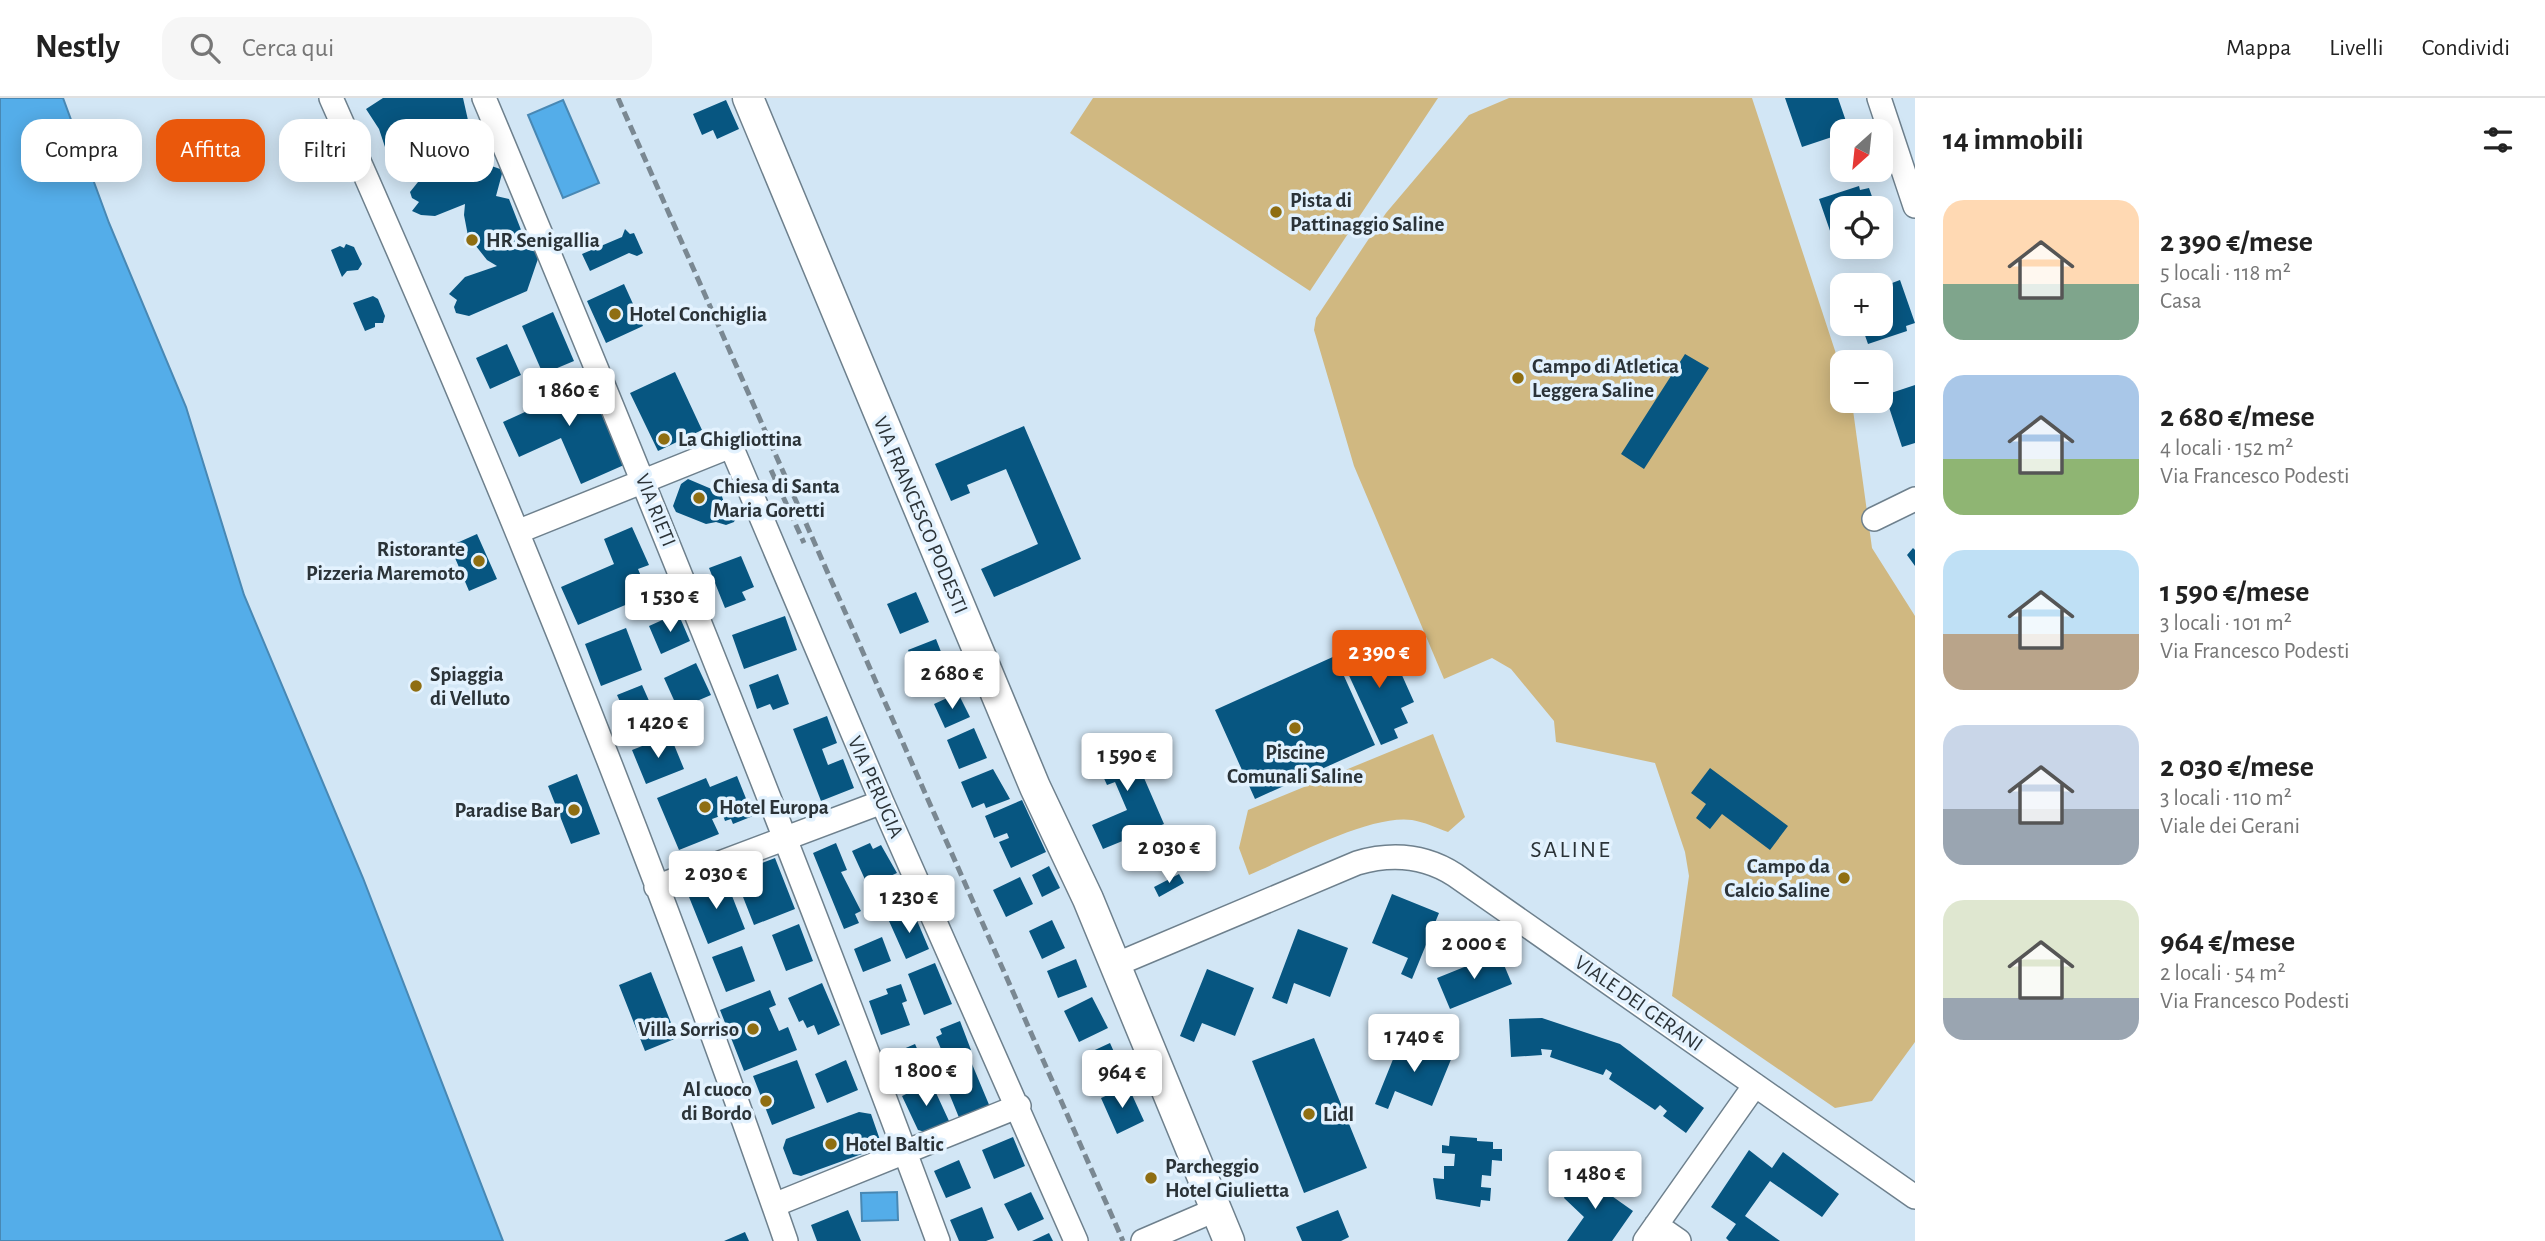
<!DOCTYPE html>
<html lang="it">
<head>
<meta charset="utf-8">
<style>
	:root { --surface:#fff; --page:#f6f6f6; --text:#222; --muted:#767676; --line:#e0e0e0; --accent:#ea580c }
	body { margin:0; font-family:"Alegreya Sans",sans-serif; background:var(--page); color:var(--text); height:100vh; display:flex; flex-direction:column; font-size:26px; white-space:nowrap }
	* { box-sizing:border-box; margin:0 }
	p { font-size:23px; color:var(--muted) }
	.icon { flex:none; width:38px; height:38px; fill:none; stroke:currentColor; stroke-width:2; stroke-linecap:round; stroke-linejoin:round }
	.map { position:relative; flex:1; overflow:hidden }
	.panel { display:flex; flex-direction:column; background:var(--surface); width:630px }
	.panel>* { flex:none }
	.top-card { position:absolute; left:21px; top:21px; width:665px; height:63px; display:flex; gap:14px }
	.needle { width:46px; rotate:207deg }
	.tools { position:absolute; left:1830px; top:21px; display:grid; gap:14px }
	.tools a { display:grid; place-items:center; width:63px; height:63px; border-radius:14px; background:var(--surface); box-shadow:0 4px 18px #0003; font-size:35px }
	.price { position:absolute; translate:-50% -60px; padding:0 16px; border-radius:7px; background:#fff; color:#222; font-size:23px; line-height:46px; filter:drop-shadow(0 2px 4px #0008) }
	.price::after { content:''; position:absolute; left:50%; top:42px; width:21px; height:16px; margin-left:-10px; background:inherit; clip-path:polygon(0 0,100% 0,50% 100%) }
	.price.current { background:var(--accent); color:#fff }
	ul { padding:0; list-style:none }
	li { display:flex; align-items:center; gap:21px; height:175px; padding:0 28px }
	li span { display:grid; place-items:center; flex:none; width:196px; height:140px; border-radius:21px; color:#555 }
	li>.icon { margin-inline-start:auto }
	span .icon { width:84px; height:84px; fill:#fffc; stroke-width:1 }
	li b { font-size:30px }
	h2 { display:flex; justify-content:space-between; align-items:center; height:84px; padding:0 28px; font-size:30px }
	.chip { padding:0 24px; border-radius:21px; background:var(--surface); box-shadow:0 4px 18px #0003; font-size:24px; line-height:63px }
	.chip.current { background:var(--accent); color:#fff }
	header { display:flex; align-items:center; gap:42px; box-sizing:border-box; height:98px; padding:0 35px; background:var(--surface); border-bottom:2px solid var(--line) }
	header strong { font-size:33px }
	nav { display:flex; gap:38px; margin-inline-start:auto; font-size:24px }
	.search { width:490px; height:63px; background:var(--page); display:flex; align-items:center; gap:18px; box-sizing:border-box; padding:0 24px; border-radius:21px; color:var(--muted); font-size:26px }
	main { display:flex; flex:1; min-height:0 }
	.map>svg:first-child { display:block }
</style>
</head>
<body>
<header>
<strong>Nestly</strong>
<div class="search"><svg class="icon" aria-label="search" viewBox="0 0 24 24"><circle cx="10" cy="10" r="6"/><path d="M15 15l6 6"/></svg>Cerca qui</div>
<nav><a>Mappa</a><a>Livelli</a><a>Condividi</a></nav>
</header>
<main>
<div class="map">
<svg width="1915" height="1143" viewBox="0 0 1915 1143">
	<rect width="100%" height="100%" fill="#d2e6f5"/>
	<path fill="#d0b881" d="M 1093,0 L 1438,0 L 1310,193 L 1070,35 Z
		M 1509,0 L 1752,0 L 1843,277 L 1843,303 L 1851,303 L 1853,312 L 1872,450 L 1915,518 L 1915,944 L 1872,1003 L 1835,1010 L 1672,898 L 1689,778 L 1685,754 L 1655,665 L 1556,644 L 1554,623 L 1511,571 L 1492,560 L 1444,581 L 1354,368 L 1314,232 L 1316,220 L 1386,115 L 1469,17 Z
		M 1433,636 L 1465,719 L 1448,734 C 1437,730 1424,724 1412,722 C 1371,716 1289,760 1249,777 L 1239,750 L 1248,712 Z"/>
	<path fill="#54ade9" stroke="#4888b4" stroke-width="2" d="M 0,0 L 63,0 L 109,125 L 186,309 L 244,497 L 363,780 L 503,1143 L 0,1143 Z
		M 563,2 L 599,85 L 563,100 L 528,17 Z
		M 897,1094 L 898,1122 L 862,1123 L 861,1095 Z"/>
	<path fill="#075681" d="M 383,0 L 463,0 L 470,31 L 388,58 L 379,31 L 366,11 Z
		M 1785,0 L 1838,0 L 1848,29 L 1839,32 L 1841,36 L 1802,49 Z
		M 726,2 L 739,31 L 717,41 L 713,32 L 702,37 L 693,16 Z
		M 477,63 L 503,72 L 496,98 L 509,101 L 523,137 L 519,149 L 540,155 L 527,193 L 469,218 L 456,215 L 454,209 L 457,202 L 449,196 L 465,179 L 497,168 L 487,162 L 468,138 L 464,117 L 465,106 L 435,118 L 421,117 L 412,113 L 419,104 L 412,100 L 410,94 L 418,84 Z
		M 1859,88 L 1860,92 L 1869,90 L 1876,110 L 1843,110 L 1843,151 L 1837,153 L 1819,101 Z
		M 625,131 L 630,136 L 634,135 L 643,155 L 637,158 L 629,155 L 590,173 L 582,156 L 622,139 Z
		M 346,146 L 354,149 L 362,166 L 358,172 L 347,173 L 342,179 L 331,152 L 340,148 L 344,150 Z
		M 1890,181 L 1892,185 L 1900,182 L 1915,225 L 1906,228 L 1907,233 L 1868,246 L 1861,226 L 1881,226 L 1881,187 L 1872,187 Z
		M 624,186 L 643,228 L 606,245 L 587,203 Z
		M 373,198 L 378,201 L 385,218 L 383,225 L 375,225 L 375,229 L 365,233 L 353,205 Z
		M 553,214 L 574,263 L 543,276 L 522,228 Z
		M 507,246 L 521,277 L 490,291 L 476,260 Z
		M 1685,256 L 1709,270 L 1644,371 L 1621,356 Z
		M 582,272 L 624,367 L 581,386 L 561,340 L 519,359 L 503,324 L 549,303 L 543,289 Z
		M 675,274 L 702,332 L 658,353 L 630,295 Z
		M 1915,287 L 1915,345 L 1902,349 L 1885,297 Z
		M 1024,328 L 1081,461 L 994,499 L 981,471 L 1038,446 L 1006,371 L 967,387 L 970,395 L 951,403 L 935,366 Z
		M 688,381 L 721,395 L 724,405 L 734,408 L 737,416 L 734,424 L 726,427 L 716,424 L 706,426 L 676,414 L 673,408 L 681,386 Z
		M 632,429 L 649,467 L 638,471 L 649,497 L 578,527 L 561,489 L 614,466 L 604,441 Z
		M 477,436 L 497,481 L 469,493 L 450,448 Z
		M 1913,450 L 1915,452 L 1915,468 L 1907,457 Z
		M 741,458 L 754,489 L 742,494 L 746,502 L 725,510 L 709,470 Z
		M 916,494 L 929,524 L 900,536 L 887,506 Z
		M 678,515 L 690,543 L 661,556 L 649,528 Z
		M 785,518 L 797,552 L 744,571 L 732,537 Z
		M 626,530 L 642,572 L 601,588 L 585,546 Z
		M 936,541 L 949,574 L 922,585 L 908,552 Z
		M 1370,545 L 1377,561 L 1392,555 L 1414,604 L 1401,610 L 1408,625 L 1394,631 L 1398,640 L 1381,647 L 1340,558 Z
		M 1335,558 L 1375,647 L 1255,701 L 1215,612 Z
		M 696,565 L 711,597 L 678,611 L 664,580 Z
		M 778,576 L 789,606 L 773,612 L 770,606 L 757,611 L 749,587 Z
		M 642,587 L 654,614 L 645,618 L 648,623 L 632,630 L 617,597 Z
		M 958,595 L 970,619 L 945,630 L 934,606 Z
		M 827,618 L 837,645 L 822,651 L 828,667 L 843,661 L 854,690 L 821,703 L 793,631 Z
		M 974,630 L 987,660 L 959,671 L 947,642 Z
		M 670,637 L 684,671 L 646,686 L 632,652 Z
		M 1136,637 L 1149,669 L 1141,673 L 1164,726 L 1103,751 L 1092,727 L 1127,712 L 1115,684 L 1107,687 L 1093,656 Z
		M 1710,670 L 1788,728 L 1770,752 L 1722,716 L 1710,731 L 1696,720 L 1706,706 L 1691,695 Z
		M 993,671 L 1010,701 L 986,710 L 984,705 L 972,710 L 961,684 Z
		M 577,676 L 600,736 L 571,746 L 548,688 Z
		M 737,678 L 753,718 L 733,726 L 731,721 L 725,723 L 723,717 L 712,721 L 719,736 L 679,752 L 657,700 L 706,680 L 710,689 Z
		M 1022,702 L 1046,754 L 1011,770 L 999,744 L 1009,740 L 1007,735 L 994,740 L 985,718 Z
		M 836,745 L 847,772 L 841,774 L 861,813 L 855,816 L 859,825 L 844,831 L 813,755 Z
		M 870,745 L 873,751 L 881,747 L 897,775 L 868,788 L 852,753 Z
		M 775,760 L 795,811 L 754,827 L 734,776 Z
		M 1049,768 L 1060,790 L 1042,799 L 1032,777 Z
		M 1179,776 L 1184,785 L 1159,799 L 1154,789 Z
		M 1020,779 L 1033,806 L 1006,819 L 993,792 Z
		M 725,780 L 745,831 L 708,846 L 687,794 Z
		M 1392,796 L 1439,815 L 1412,881 L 1401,876 L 1408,860 L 1372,845 Z
		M 913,813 L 929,851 L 906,861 L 889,823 Z
		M 1052,822 L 1065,850 L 1042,861 L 1029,833 Z
		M 799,826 L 813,863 L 786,873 L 772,837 Z
		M 1298,831 L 1348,850 L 1330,899 L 1294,885 L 1287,906 L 1272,900 Z
		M 882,839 L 891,863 L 863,874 L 854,851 Z
		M 742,848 L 755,883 L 726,894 L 712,859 Z
		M 1499,855 L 1512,886 L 1450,911 L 1437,880 Z
		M 1076,861 L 1087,889 L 1058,900 L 1047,873 Z
		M 935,865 L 952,906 L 924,917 L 908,876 Z
		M 1207,871 L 1254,890 L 1235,938 L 1202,925 L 1194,944 L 1180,938 Z
		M 651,874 L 677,940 L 645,953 L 619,887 Z
		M 822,885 L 840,927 L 818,937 L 814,927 L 807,930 L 803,922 L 799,924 L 788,900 Z
		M 901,886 L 907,903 L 902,905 L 910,927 L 881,937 L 869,903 L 888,896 L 886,891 Z
		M 770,892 L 776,907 L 769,910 L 779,933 L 788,929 L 797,952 L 744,973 L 720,912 Z
		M 1092,899 L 1108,930 L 1079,944 L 1064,913 Z
		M 1542,920 L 1620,946 L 1704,1010 L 1686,1035 L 1663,1018 L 1667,1013 L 1660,1007 L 1655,1012 L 1609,981 L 1612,975 L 1606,971 L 1603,977 L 1550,959 L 1552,952 L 1541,951 L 1542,957 L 1511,959 L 1509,921 Z
		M 960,923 L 971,952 L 946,963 L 936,939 L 942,936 L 940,931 Z
		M 1402,939 L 1452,959 L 1432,1008 L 1395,993 L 1388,1011 L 1375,1006 Z
		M 1314,940 L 1367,1070 L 1304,1095 L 1252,963 Z
		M 1110,945 L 1123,974 L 1097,986 L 1084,957 Z
		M 915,946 L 920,957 L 925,955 L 932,969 L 905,981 L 894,955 Z
		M 797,962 L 815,1010 L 772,1027 L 753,978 Z
		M 846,962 L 858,992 L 827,1005 L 815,976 Z
		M 972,966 L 990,1009 L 960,1022 L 942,978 Z
		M 931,984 L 949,1023 L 925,1034 L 918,1032 L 902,998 Z
		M 1128,988 L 1144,1023 L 1117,1036 L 1101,1000 Z
		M 859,1014 L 871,1016 L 880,1042 L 873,1052 L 801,1078 L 793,1076 L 783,1050 L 786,1041 Z
		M 1450,1038 L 1477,1040 L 1477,1043 L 1493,1044 L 1493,1051 L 1502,1051 L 1502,1063 L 1492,1062 L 1491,1078 L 1482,1077 L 1481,1089 L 1491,1090 L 1490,1103 L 1481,1102 L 1480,1109 L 1436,1101 L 1433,1080 L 1444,1081 L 1444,1068 L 1454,1068 L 1455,1056 L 1442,1055 L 1442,1047 L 1449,1048 Z
		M 1013,1039 L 1025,1068 L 994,1081 L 982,1052 Z
		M 1749,1052 L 1772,1070 L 1783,1054 L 1839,1096 L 1822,1119 L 1770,1083 L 1745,1118 L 1780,1143 L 1729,1143 L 1726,1140 L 1736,1126 L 1711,1109 Z
		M 959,1062 L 971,1090 L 946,1100 L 934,1073 Z
		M 1575,1072 L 1633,1113 L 1612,1143 L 1567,1143 L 1584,1119 L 1564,1100 Z
		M 1031,1094 L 1044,1121 L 1018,1133 L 1004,1106 Z
		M 982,1109 L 994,1140 L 986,1143 L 959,1143 L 950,1122 Z
		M 848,1112 L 861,1143 L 817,1143 L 811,1127 Z
		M 1338,1112 L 1349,1139 L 1341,1143 L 1302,1143 L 1296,1129 Z
		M 745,1134 L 749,1143 L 724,1143 Z
		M 1049,1135 L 1053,1143 L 1032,1143 Z"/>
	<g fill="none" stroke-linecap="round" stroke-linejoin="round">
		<g stroke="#6e808d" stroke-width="26">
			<path id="minor" d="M 331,0 C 498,374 652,756 786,1143
				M 484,0 C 643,378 796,758 938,1143
				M 1879,0 L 1915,108
				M 1874,421 L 1915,401
				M 517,434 L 731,348 L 882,704 L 1076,1143
				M 656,789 L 882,704
				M 1115,867 L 1357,765 C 1391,755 1424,757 1455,777 L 1915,1099
				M 774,1107 L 1019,1008
				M 1656,1127 L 1679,1143
				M 1143,1143 L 1215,1112
				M 1645,1143 L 1755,987"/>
		</g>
		<g stroke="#6e808d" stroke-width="33">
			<path id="major" d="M 748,0 L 1035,689 L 1088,801 L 1229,1143"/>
		</g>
		<use href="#minor" stroke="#fff" stroke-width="23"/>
		<use href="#major" stroke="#fff" stroke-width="30"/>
		<path stroke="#7a8892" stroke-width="5" stroke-dasharray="10 5" stroke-linecap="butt" d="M 618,0 L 1123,1143
			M 771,372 L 804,445"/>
	</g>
	<g fill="#8f6e12" stroke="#e3f2fe" stroke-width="2.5">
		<circle cx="1276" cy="114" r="7"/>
		<circle cx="472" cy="142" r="7"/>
		<circle cx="615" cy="216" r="7"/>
		<circle cx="1518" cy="280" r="7"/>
		<circle cx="664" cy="341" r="7"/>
		<circle cx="699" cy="400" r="7"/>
		<circle cx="479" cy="463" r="7"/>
		<circle cx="416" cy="588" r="7"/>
		<circle cx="1295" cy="630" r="7"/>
		<circle cx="705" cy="709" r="7"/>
		<circle cx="574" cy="712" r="7"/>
		<circle cx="1844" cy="780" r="7"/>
		<circle cx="753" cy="931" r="7"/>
		<circle cx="766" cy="1003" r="7"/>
		<circle cx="1309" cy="1016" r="7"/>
		<circle cx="831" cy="1046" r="7"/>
		<circle cx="1151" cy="1080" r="7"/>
	</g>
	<g text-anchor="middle" stroke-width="7" stroke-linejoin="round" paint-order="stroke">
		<g font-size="21" font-weight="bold" fill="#2b3338" stroke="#e3f2fe" text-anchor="start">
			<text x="1290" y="109">Pista di<tspan x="1290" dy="24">Pattinaggio Saline</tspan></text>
			<text x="486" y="149">HR Senigallia</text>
			<text x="629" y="223">Hotel Conchiglia</text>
			<text x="1532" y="275">Campo di Atletica<tspan x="1532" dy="24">Leggera Saline</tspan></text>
			<text x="678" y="348">La Ghigliottina</text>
			<text x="713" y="395">Chiesa di Santa<tspan x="713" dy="24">Maria Goretti</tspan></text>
			<text x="465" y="458" text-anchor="end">Ristorante<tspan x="465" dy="24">Pizzeria Maremoto</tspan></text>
			<text x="430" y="583">Spiaggia<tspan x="430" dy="24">di Velluto</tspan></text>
			<text x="1295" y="661" text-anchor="middle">Piscine<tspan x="1295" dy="24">Comunali Saline</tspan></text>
			<text x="719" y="716">Hotel Europa</text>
			<text x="560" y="719" text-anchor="end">Paradise Bar</text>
			<text x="1830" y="775" text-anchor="end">Campo da<tspan x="1830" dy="24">Calcio Saline</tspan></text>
			<text x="739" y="938" text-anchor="end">Villa Sorriso</text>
			<text x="752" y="998" text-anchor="end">Al cuoco<tspan x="752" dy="24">di Bordo</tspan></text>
			<text x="1323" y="1023">Lidl</text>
			<text x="845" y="1053">Hotel Baltic</text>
			<text x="1165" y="1075">Parcheggio<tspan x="1165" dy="24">Hotel Giulietta</tspan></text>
		</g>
		<g font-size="21" fill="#2b3338" stroke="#e3f2fe">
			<text transform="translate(656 412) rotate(68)" y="7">VIA RIETI</text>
			<text transform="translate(921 417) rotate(67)" y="7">VIA FRANCESCO PODESTI</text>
			<text transform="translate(876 689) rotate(66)" y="7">VIA PERUGIA</text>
			<text transform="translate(1639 905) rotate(35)" y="7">VIALE DEI GERANI</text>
		</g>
		<g font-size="24" letter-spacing="2" fill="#2b3338" stroke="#e3f2fe">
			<text x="1571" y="759">SALINE</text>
		</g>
	</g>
</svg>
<div class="tools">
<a><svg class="needle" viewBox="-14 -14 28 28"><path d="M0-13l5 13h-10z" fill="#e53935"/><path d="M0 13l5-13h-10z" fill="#767676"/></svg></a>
<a><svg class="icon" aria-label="locate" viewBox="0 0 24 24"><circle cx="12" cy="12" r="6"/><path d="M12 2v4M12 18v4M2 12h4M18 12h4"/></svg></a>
<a>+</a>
<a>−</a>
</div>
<b class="price" style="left:569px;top:330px">1 860 €</b>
<b class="price" style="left:670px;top:536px">1 530 €</b>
<b class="price current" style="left:1379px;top:592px">2 390 €</b>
<b class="price" style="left:952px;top:613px">2 680 €</b>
<b class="price" style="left:658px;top:662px">1 420 €</b>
<b class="price" style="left:1127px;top:695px">1 590 €</b>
<b class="price" style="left:1169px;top:787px">2 030 €</b>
<b class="price" style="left:716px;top:813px">2 030 €</b>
<b class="price" style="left:909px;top:837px">1 230 €</b>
<b class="price" style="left:1474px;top:883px">2 000 €</b>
<b class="price" style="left:1414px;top:976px">1 740 €</b>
<b class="price" style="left:926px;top:1010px">1 800 €</b>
<b class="price" style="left:1122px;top:1012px">964 €</b>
<b class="price" style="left:1595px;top:1113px">1 480 €</b>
<div class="top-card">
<a class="chip">Compra</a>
<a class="chip current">Affitta</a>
<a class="chip">Filtri</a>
<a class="chip">Nuovo</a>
</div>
</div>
<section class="panel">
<h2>14 immobili<svg class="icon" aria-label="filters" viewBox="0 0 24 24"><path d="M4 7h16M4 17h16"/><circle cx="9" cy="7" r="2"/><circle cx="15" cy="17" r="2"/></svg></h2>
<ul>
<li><span style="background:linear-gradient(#ffd9b3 60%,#7fa58c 0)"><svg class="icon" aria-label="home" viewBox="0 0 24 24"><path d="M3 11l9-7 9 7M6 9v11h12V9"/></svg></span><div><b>2 390 €/mese</b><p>5 locali · 118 m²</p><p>Casa</p></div></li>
<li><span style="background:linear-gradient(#a9c7e8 60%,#8fb573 0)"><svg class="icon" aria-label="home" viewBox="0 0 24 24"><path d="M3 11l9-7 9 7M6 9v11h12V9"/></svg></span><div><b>2 680 €/mese</b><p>4 locali · 152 m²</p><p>Via Francesco Podesti</p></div></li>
<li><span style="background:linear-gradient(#bfe0f5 60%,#b9a48a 0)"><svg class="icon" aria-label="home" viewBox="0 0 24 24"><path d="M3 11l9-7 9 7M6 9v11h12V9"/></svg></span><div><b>1 590 €/mese</b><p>3 locali · 101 m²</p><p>Via Francesco Podesti</p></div></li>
<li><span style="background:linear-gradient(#c9d6e8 60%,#9aa5b1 0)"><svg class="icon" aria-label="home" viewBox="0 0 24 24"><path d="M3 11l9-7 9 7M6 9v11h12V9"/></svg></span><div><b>2 030 €/mese</b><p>3 locali · 110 m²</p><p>Viale dei Gerani</p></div></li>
<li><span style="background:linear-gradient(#dfe7d0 70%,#9aa5b1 0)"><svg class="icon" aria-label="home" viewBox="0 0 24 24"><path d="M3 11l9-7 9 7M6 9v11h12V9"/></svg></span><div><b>964 €/mese</b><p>2 locali · 54 m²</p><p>Via Francesco Podesti</p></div></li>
</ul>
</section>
</main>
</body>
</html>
